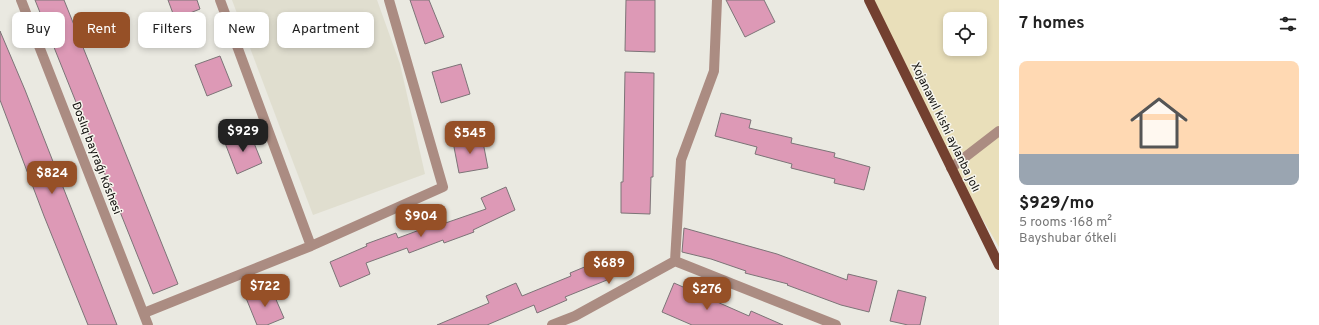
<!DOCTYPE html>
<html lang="en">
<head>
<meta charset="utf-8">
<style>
	:root { --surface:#fff; --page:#f2f2f2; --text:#222; --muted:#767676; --line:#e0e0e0; --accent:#965027 }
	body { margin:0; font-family:Overpass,sans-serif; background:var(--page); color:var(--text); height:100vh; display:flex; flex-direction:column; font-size:15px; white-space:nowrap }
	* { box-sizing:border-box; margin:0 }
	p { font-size:13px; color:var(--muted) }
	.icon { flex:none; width:22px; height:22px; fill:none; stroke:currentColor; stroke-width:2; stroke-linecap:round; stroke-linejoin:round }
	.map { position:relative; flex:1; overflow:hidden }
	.details { display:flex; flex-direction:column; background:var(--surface); width:320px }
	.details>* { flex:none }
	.guide { position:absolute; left:12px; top:12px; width:380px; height:36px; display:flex; gap:8px }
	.buttons { position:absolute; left:943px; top:12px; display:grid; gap:8px }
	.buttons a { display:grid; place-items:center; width:44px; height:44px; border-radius:8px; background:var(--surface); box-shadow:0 2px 6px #0003; font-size:20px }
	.price { position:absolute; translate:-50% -34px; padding:0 9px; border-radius:8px; background:var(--accent); color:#fff; font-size:13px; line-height:26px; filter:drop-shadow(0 1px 2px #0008) }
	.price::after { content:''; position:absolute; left:50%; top:24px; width:12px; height:9px; margin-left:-6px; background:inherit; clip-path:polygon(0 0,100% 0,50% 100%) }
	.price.selected { background:#222; color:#fff }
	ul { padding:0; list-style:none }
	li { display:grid; align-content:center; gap:8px; height:212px; padding:0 20px }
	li+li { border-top:1px solid var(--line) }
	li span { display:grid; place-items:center; height:124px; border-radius:8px; color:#555 }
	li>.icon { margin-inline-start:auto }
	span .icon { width:72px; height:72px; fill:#fffc; stroke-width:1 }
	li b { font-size:17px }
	h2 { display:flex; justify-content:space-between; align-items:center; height:48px; padding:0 20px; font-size:17px }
	.tag { padding:0 14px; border-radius:8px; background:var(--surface); box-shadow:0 2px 6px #0003; font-size:14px; line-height:36px }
	.tag.selected { background:var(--accent); color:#fff }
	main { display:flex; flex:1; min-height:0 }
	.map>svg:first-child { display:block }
</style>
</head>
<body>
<main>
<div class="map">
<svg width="999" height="325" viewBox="0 0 999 325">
	<rect width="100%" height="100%" fill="#eae9e1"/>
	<path fill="#e0decf" d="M 232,0 L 377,0 L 400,64 L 425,174 L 313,215 Z"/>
	<path fill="#e9dfba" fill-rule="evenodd" d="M 869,0 L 999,0 L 999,247 L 947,159 ZM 950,19 L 980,19 L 980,49 L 950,49 Z"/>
	<path fill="#dd99b6" stroke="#7c7477" d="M 35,0 L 64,0 L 178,284 L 153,294 Z
		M 168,0 L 197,0 L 200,9 L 175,19 Z
		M 410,0 L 429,0 L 444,37 L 425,44 Z
		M 626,0 L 655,0 L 655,52 L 625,51 Z
		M 726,0 L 764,0 L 775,22 L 745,37 Z
		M 0,31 L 25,90 L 117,325 L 88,325 L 44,216 L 0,100 Z
		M 220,56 L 232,86 L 207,96 L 195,65 Z
		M 461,64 L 470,94 L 441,103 L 432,72 Z
		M 625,72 L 654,73 L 653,177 L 651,177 L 650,214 L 621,213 L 621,182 L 623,182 Z
		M 721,113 L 751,120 L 749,128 L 792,138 L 791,143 L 835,153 L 834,157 L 870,167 L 864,190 L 834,183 L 835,179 L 791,168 L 792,164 L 755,154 L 757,147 L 715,136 Z
		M 250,133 L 262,163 L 237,174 L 225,143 Z
		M 482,137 L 488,168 L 459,173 L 453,142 Z
		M 506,187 L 515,210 L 473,230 L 474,232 L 444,243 L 443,240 L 409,253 L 407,248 L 366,263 L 370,274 L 340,287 L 330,262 L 367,246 L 366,244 L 396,233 L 398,238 L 433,225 L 434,227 L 486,209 L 481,198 Z
		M 684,228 L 777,254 L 847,280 L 848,274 L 877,281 L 869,312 L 841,305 L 787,285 L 788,284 L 745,273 L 746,271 L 711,259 L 682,252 Z
		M 599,261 L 607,280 L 565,297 L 567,300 L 537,313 L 534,305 L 487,325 L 437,325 L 489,303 L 486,296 L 516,283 L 522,296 L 571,276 L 570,273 Z
		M 674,283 L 749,316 L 751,311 L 783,325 L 692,325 L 662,312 Z
		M 271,288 L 284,318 L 267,325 L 257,325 L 246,298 Z
		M 898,290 L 926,297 L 920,325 L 908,325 L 890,321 Z"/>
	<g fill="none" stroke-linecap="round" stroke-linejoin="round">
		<path stroke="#ab8c82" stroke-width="10" d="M 21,0 L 148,325
			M 220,0 L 311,246
			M 951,168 L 999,131
			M 675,261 L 681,160 L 714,71 L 717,0
			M 675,261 L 836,325
			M 144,313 L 311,246 L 443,187 L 389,0
			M 552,325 L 575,316 L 675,261"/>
		<path stroke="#734030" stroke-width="10" d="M 869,0 L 999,265"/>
	</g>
	<g text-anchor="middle" stroke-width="3" stroke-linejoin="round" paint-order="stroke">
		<g font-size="12" fill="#100f0d" stroke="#f7f6ee">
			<text transform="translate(946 127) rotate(64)" y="4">Xojanawıl kishi aylanba jolı</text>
			<text transform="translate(97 158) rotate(69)" y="4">Doslıq bayraǵı kóshesi</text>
		</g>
	</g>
</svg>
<div class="buttons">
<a><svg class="icon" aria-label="locate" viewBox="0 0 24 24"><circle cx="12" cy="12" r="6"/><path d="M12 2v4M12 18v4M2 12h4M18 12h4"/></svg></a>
</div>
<b class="price selected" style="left:243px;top:153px">$929</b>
<b class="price" style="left:470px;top:155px">$545</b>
<b class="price" style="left:52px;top:195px">$824</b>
<b class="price" style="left:421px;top:238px">$904</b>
<b class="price" style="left:609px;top:285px">$689</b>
<b class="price" style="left:265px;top:308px">$722</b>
<b class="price" style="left:707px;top:311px">$276</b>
<div class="guide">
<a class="tag">Buy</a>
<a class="tag selected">Rent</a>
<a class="tag">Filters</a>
<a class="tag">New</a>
<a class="tag">Apartment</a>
</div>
</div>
<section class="details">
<h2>7 homes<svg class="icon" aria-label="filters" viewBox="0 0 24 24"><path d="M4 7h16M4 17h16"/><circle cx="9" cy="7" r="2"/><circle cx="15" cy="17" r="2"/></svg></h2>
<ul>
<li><span style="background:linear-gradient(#ffd9b3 75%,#9aa5b1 0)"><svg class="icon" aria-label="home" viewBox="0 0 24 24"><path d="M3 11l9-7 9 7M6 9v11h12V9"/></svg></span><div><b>$929/mo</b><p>5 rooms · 168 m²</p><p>Bayshubar ótkeli</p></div></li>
</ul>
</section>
</main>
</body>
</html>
